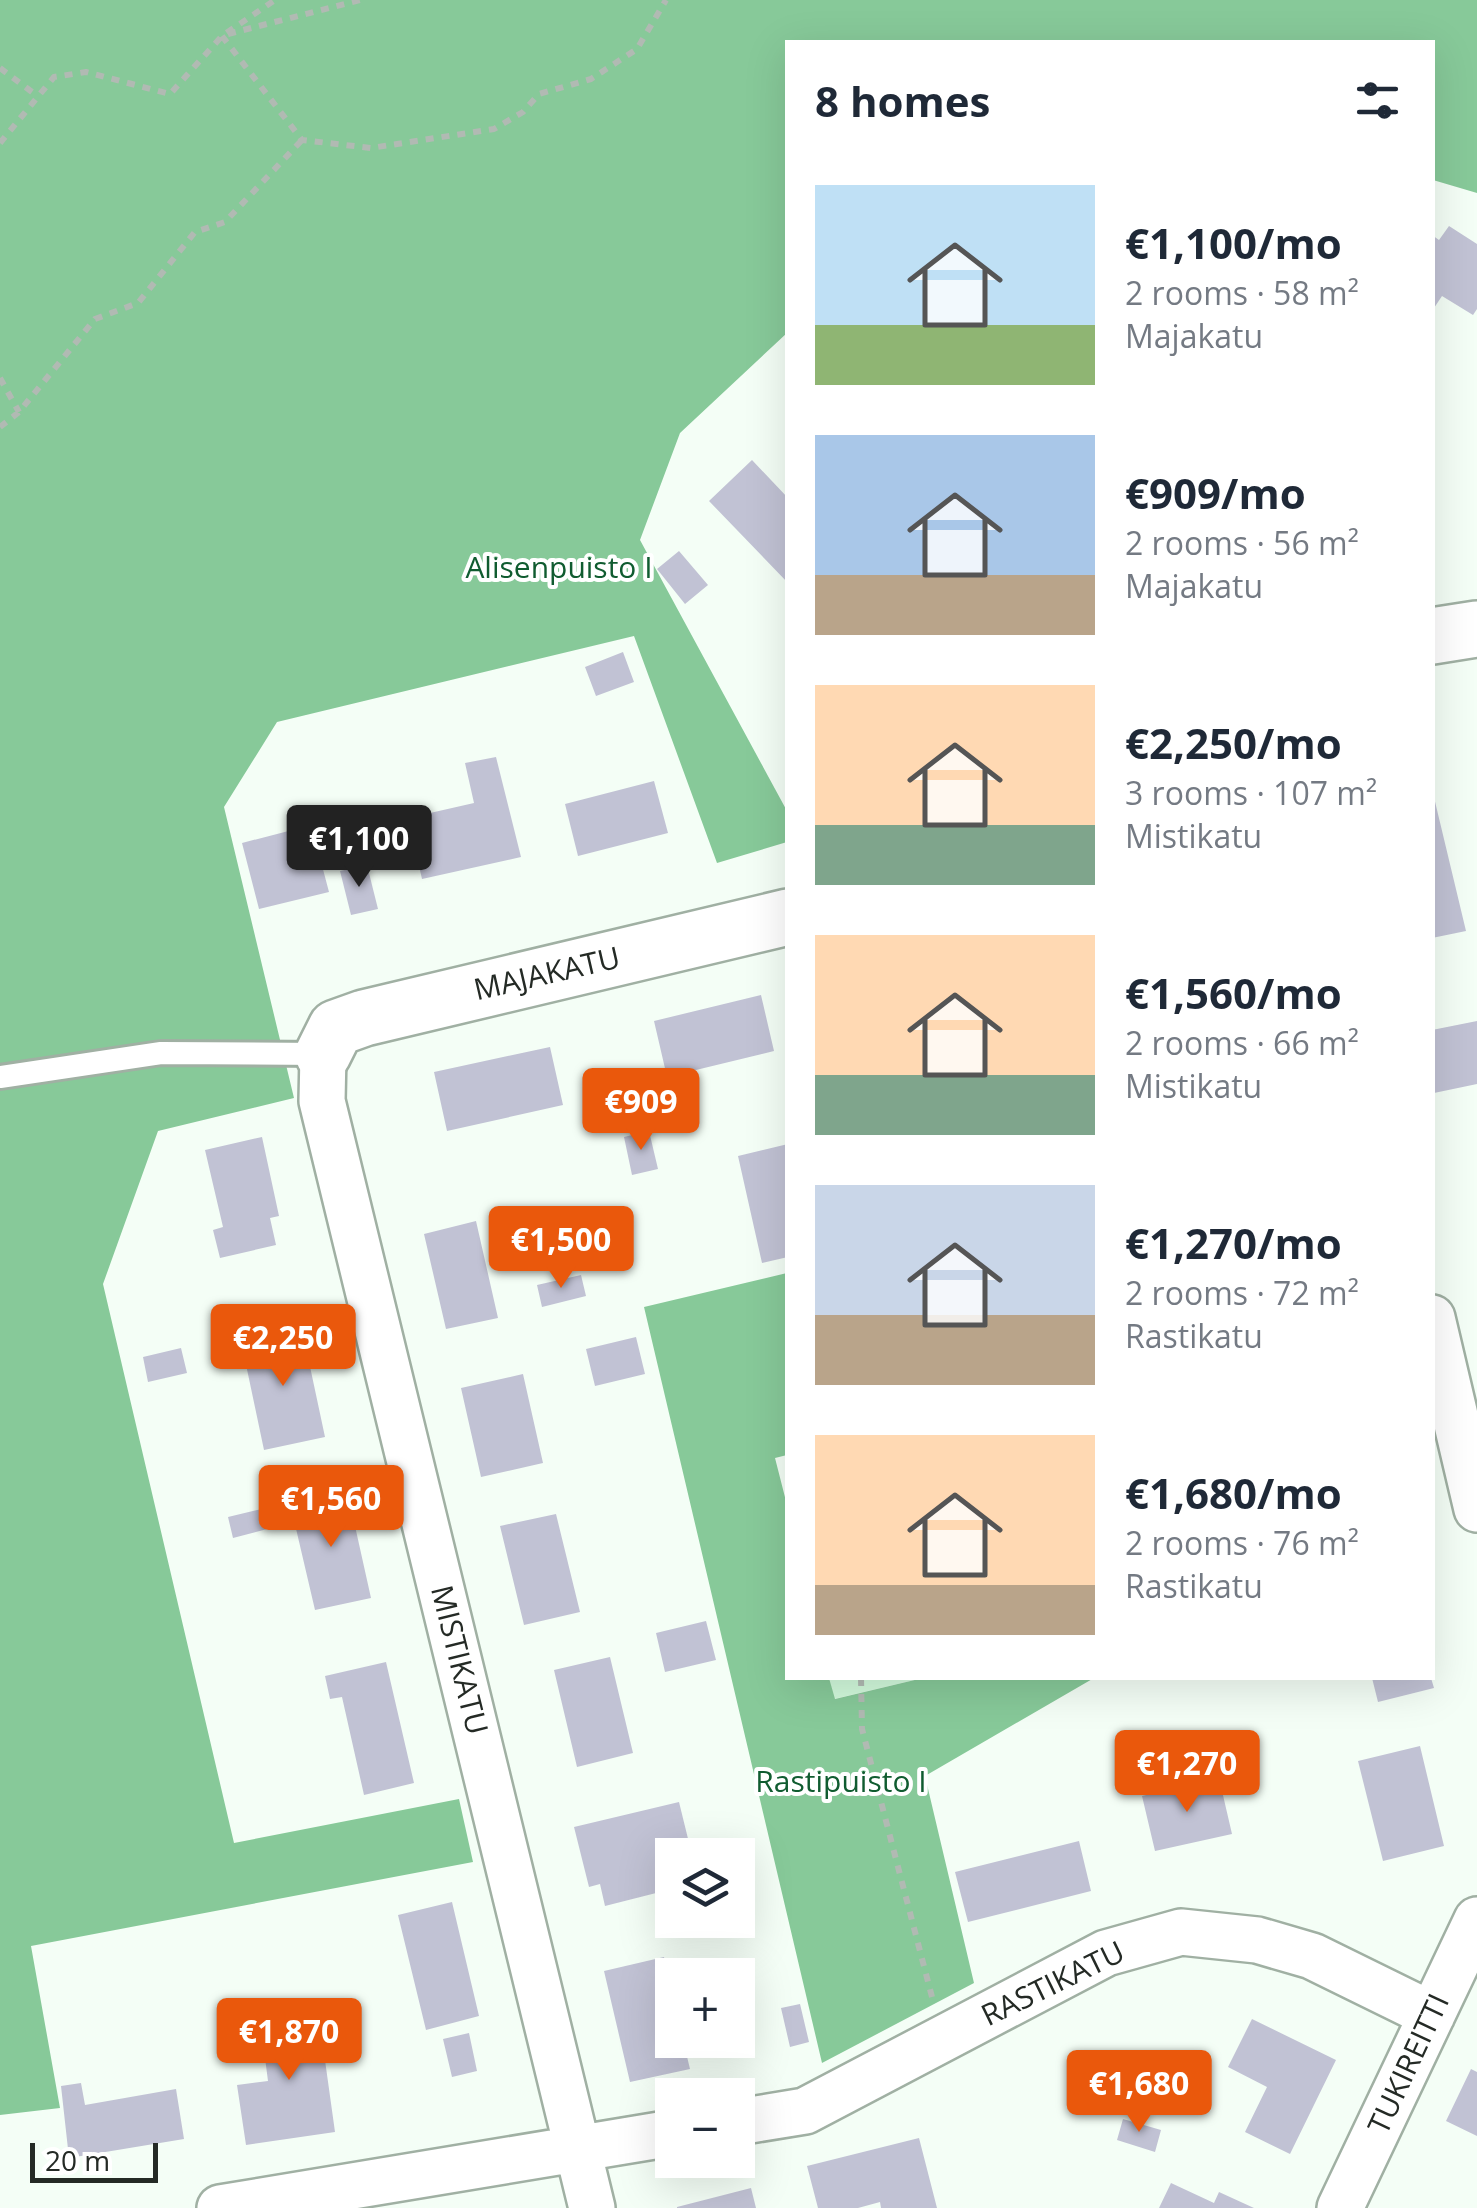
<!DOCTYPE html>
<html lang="en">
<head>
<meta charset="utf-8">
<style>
	:root { --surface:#fff; --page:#f6f6f7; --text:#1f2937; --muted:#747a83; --accent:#ea580c }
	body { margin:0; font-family:"Open Sans",sans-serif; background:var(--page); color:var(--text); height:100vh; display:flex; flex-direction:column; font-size:38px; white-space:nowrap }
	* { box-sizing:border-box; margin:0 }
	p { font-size:32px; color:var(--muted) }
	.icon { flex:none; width:55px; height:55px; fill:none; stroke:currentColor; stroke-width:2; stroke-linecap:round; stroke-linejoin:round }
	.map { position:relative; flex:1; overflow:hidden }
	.sheet { position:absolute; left:785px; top:40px; width:650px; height:1640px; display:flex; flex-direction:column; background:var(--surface); border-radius:0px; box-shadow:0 10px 40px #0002 }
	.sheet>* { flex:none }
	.tools { position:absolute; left:655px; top:1838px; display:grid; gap:20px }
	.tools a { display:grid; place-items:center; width:100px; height:100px; border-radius:0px; background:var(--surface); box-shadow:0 10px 40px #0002; font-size:50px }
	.scale { position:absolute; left:30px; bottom:25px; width:128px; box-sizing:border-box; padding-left:10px; border:5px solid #242a25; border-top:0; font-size:28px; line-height:35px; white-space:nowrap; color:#242a25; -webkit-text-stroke:8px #fff; paint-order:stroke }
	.price { position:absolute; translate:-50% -85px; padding:0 22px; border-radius:10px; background:var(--accent); color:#fff; font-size:32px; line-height:65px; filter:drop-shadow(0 2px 5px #0008) }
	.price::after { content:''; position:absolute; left:50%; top:60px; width:30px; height:22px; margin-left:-15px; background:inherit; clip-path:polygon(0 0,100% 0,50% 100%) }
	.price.active { background:#222; color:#fff }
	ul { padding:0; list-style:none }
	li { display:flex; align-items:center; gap:30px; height:250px; padding:0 30px }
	li span { display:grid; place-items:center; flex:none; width:280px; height:200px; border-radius:0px; color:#555 }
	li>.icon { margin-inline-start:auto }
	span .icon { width:120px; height:120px; fill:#fffc; stroke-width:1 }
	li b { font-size:42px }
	h2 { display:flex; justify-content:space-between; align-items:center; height:120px; padding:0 30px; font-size:42px }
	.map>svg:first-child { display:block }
</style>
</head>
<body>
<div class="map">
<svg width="1477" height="2208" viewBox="0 0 1477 2208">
	<rect width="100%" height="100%" fill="#f4fef6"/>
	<path fill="#d1f9db" d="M 829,1678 L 923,1678 L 834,1699 Z"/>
	<path fill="#87c999" d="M 0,0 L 1477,0 L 1477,193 L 1433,180 L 1432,42 L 788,42 L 787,333 L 680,433 L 640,540 L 787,811 L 787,842 L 717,863 L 634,636 L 277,722 L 224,807 L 294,1098 L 158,1131 L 103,1284 L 234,1843 L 459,1799 L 473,1862 L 31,1946 L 60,2108 L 0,2115 Z
		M 787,1273 L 787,1455 L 775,1458 L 788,1509 L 788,1678 L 829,1678 L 835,1699 L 923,1678 L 1094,1678 L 925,1776 L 974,1983 L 822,2063 L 644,1307 Z"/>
	<path fill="#c1c2d4" d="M 1449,226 L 1477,244 L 1477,309 L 1473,315 L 1442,296 L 1432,311 L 1432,235 L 1439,240 Z
		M 752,460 L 788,498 L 788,583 L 709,501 Z
		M 679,551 L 708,585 L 685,604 L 657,569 Z
		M 623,652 L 634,682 L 596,696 L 585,667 Z
		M 496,757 L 521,857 L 422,879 L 408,818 L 474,803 L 465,763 Z
		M 654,781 L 668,833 L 578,856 L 565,804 Z
		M 1432,789 L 1466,931 L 1432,938 Z
		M 323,822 L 332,855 L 320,858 L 329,892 L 259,909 L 242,843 Z
		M 367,865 L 378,909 L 351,915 L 340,871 Z
		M 761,995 L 774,1051 L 667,1077 L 654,1021 Z
		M 1477,1021 L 1477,1084 L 1434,1093 L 1432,1030 Z
		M 550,1047 L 563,1105 L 447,1131 L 434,1072 Z
		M 649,1131 L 658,1169 L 632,1175 L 624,1137 Z
		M 262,1137 L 279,1216 L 270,1218 L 276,1245 L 220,1258 L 213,1230 L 223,1227 L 205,1150 Z
		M 788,1144 L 788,1257 L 762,1263 L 738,1156 Z
		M 476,1221 L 498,1318 L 446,1329 L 424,1234 Z
		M 581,1275 L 586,1296 L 542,1307 L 537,1285 Z
		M 302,1329 L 325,1437 L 264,1450 L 241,1341 Z
		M 636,1337 L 645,1374 L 595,1386 L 586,1349 Z
		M 181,1348 L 187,1373 L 148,1382 L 143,1357 Z
		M 523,1374 L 543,1463 L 481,1477 L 461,1388 Z
		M 347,1490 L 371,1598 L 315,1610 L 290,1503 Z
		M 266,1508 L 271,1528 L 233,1538 L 228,1517 Z
		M 556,1514 L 580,1612 L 524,1625 L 500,1526 Z
		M 706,1621 L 716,1660 L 665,1672 L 656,1633 Z
		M 610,1657 L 633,1753 L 577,1767 L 554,1670 Z
		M 386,1662 L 414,1783 L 364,1795 L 342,1697 L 330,1699 L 325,1676 Z
		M 1372,1678 L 1431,1678 L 1434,1688 L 1378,1702 Z
		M 1420,1746 L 1444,1846 L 1383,1861 L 1358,1761 Z
		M 1219,1778 L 1232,1834 L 1155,1851 L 1142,1796 Z
		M 679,1802 L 692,1855 L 672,1855 L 672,1869 L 660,1872 L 664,1891 L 605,1906 L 600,1884 L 589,1887 L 574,1827 Z
		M 1079,1841 L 1091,1891 L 968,1922 L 955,1872 Z
		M 452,1902 L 479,2016 L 426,2030 L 398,1915 Z
		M 664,1957 L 672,1994 L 672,2040 L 683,2040 L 690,2069 L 630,2082 L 604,1971 Z
		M 800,2004 L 809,2042 L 790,2047 L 781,2008 Z
		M 318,2010 L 335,2132 L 246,2145 L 237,2085 L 268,2081 L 260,2019 Z
		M 1252,2019 L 1336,2060 L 1290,2154 L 1245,2132 L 1267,2087 L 1228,2067 Z
		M 469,2033 L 477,2071 L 452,2077 L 443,2039 Z
		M 1471,2069 L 1477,2072 L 1477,2136 L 1446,2121 Z
		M 81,2083 L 85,2105 L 176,2089 L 184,2139 L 69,2158 L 61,2086 Z
		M 1123,2119 L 1161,2130 L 1155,2152 L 1117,2140 Z
		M 919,2138 L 937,2208 L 881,2208 L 880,2202 L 858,2208 L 818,2208 L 807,2166 Z
		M 1171,2183 L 1214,2203 L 1219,2192 L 1254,2208 L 1159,2208 Z
		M 751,2188 L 756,2208 L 677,2208 L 677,2207 Z"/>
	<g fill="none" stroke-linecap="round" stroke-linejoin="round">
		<g stroke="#a0b0a3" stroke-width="28">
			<path id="service" d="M 0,1077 L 161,1053 L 323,1054"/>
		</g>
		<g stroke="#a0b0a3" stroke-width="50">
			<path id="minor" d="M 323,1054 L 322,1101 L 592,2208
				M 1432,1318 L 1477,1509
				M 738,2122 L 805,2111 L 1106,1953 L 1181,1932 L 1257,1940 L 1312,1956 L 1432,2015
				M 220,2208 L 672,2133
				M 1340,2208 L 1477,1920"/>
		</g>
		<g stroke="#a0b0a3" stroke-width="60">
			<path id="tertiary" d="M 1432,636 L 1477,629
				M 323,1054 L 336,1028 L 364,1018 L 788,917"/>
		</g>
		<path stroke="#b1bab3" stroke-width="6" stroke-dasharray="8 8" stroke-linecap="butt" d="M 228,34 L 360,0
			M 222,36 L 302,140 L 371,148 L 494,129 L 523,112 L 539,94 L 591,79 L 637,49 L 666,0
			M 0,68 L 36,95
			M 0,143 L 54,77 L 86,72 L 170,94 L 222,36 L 275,0
			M 0,378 L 19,412
			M 0,427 L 19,412 L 95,319 L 138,303 L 195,232 L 225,222 L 302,140
			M 861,1678 L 862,1729 L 932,1997"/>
		<use href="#service" stroke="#fff" stroke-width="22"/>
		<use href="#minor" stroke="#fff" stroke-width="45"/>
		<use href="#tertiary" stroke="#fff" stroke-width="55"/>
	</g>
	<g text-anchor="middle" stroke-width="8" stroke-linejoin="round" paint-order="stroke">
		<g font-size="30" fill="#105c30" stroke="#fff">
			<text x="559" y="578">Alisenpuisto I</text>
			<text x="841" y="1792">Rastipuisto I</text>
		</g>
		<g font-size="30" fill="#242a25" stroke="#fff">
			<text transform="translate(547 974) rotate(-13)" y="10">MAJAKATU</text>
			<text transform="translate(459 1660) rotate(76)" y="10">MISTIKATU</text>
			<text transform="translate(1053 1984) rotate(-26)" y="10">RASTIKATU</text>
			<text transform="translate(1409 2064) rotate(-65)" y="10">TUKIREITTI</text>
		</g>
	</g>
</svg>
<div class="tools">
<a><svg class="icon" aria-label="layers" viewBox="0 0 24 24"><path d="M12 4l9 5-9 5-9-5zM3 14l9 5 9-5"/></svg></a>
<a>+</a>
<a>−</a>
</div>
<div class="scale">20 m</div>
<b class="price active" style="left:359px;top:890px">€1,100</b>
<b class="price" style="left:641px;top:1153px">€909</b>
<b class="price" style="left:561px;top:1291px">€1,500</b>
<b class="price" style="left:283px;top:1389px">€2,250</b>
<b class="price" style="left:331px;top:1550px">€1,560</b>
<b class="price" style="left:1187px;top:1815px">€1,270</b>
<b class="price" style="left:289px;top:2083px">€1,870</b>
<b class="price" style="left:1139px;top:2135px">€1,680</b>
<section class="sheet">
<h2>8 homes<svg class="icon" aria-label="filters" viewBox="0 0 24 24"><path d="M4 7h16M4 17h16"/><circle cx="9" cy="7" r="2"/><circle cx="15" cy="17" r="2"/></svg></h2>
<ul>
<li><span style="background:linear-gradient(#bfe0f5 70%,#8fb573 0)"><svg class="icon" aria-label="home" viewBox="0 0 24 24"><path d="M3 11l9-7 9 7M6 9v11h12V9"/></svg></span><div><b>€1,100/mo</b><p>2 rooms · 58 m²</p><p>Majakatu</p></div></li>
<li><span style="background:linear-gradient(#a9c7e8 70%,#b9a48a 0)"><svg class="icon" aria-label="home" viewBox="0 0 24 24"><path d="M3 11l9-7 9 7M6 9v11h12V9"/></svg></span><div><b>€909/mo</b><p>2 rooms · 56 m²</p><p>Majakatu</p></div></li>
<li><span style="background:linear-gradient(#ffd9b3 70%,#7fa58c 0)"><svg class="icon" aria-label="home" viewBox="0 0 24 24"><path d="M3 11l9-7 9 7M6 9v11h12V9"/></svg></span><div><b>€2,250/mo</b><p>3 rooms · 107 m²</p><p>Mistikatu</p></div></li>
<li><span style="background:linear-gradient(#ffd9b3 70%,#7fa58c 0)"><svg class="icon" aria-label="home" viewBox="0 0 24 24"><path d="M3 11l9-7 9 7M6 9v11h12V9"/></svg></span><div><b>€1,560/mo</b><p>2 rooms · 66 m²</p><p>Mistikatu</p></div></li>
<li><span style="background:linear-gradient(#c9d6e8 65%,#b9a48a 0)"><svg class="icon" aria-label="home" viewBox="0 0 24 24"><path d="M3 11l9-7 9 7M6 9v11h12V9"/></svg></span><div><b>€1,270/mo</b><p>2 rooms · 72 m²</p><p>Rastikatu</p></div></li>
<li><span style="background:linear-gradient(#ffd9b3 75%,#b9a48a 0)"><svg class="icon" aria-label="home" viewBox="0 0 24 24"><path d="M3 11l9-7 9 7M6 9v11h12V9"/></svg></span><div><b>€1,680/mo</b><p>2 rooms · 76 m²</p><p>Rastikatu</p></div></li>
</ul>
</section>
</div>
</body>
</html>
